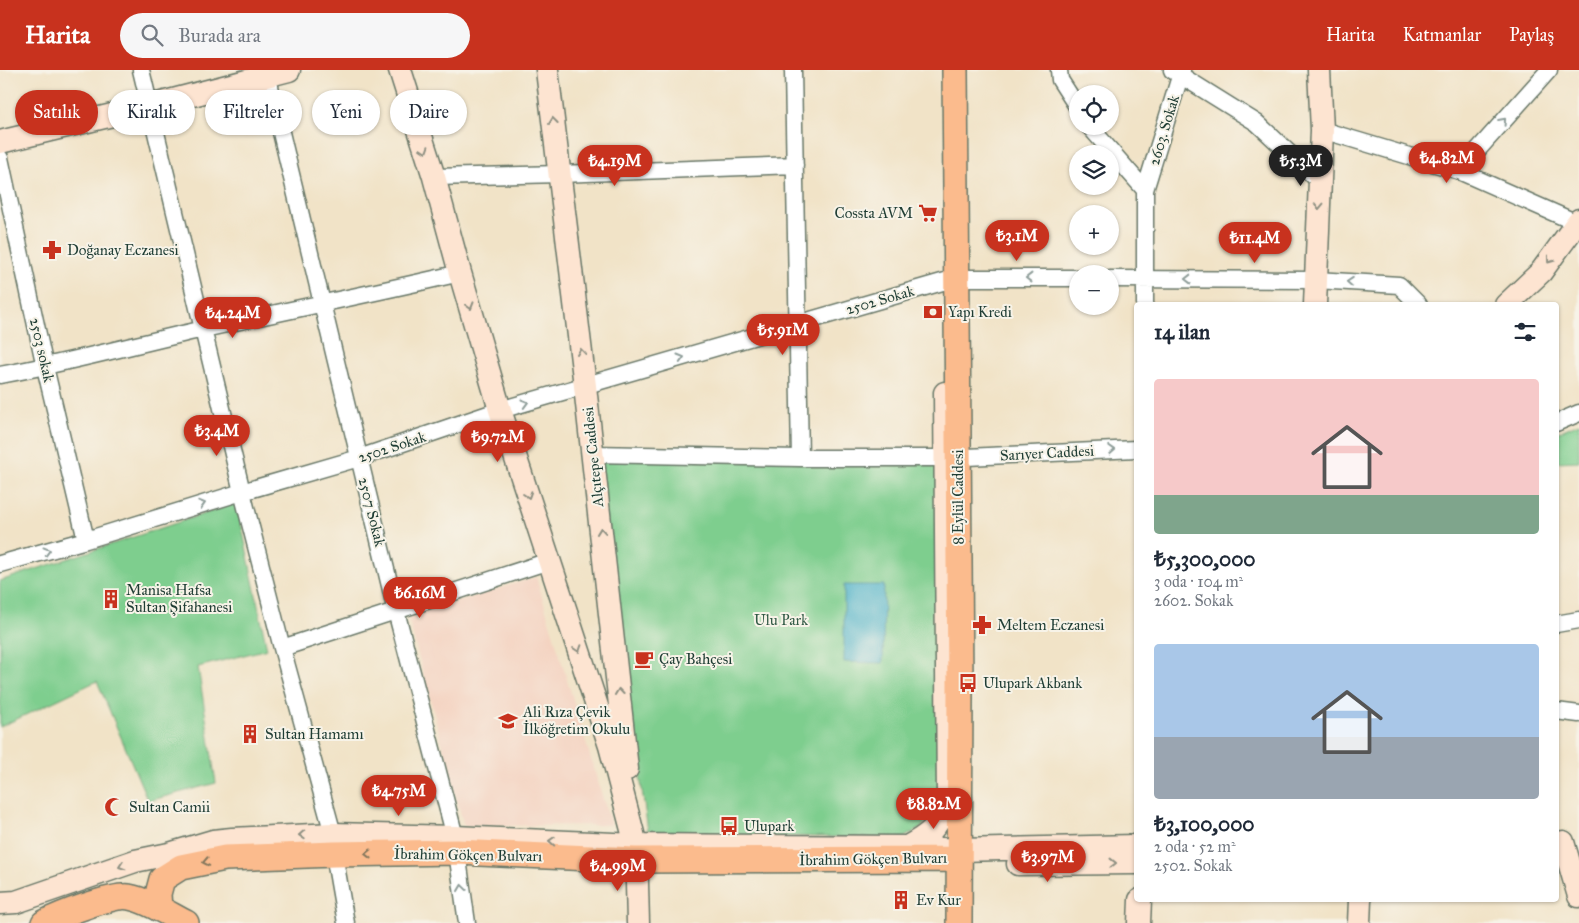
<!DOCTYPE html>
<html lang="tr">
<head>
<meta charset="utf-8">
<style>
	:root { --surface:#fff; --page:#f6f6f7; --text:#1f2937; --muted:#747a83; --accent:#c8321e }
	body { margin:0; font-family:"IM FELL Great Primer",serif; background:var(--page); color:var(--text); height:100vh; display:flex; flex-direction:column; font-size:19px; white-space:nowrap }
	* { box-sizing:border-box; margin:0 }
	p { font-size:16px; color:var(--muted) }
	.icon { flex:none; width:28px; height:28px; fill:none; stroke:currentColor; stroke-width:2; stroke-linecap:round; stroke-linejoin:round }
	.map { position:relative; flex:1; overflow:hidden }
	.drawer { position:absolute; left:1134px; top:232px; width:425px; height:600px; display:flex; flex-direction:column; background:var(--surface); border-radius:5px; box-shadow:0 1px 4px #0004 }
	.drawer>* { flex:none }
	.hud { position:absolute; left:15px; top:20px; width:475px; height:45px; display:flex; gap:10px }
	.fabs { position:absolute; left:1069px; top:15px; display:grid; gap:10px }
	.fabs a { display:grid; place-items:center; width:50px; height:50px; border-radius:50%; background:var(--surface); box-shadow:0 1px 4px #0004; font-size:25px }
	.price { position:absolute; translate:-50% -42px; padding:0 11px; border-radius:18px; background:var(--accent); color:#fff; font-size:16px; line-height:32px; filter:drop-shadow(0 1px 2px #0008) }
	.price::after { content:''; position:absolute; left:50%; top:30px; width:15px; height:11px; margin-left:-8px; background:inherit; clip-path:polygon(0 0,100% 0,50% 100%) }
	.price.current { background:#222; color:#fff }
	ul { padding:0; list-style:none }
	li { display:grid; align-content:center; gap:10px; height:265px; padding:0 20px }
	li span { display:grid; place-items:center; height:155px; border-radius:5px; color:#555 }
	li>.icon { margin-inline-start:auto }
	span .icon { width:90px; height:90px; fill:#fffc; stroke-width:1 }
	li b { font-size:21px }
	h2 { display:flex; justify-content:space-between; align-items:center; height:60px; padding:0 20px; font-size:21px }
	.pill { padding:0 18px; border-radius:22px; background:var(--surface); box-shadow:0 1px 4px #0004; font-size:18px; line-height:45px }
	.pill.current { background:var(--accent); color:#fff }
	header { display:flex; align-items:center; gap:30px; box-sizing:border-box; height:70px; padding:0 25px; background:var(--accent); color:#fff }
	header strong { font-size:24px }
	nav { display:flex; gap:28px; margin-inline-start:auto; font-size:18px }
	.search { width:350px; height:45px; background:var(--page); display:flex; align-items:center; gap:12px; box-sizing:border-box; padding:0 18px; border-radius:28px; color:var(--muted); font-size:19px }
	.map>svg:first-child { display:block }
</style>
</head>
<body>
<header>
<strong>Harita</strong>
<div class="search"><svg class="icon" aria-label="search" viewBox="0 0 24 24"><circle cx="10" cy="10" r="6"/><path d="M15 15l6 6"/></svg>Burada ara</div>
<nav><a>Harita</a><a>Katmanlar</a><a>Paylaş</a></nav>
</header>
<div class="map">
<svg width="1579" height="853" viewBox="0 0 1579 853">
	<rect width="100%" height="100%" fill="#f7f3e8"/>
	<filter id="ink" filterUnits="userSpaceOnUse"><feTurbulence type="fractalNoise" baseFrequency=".02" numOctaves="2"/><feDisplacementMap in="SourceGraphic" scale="10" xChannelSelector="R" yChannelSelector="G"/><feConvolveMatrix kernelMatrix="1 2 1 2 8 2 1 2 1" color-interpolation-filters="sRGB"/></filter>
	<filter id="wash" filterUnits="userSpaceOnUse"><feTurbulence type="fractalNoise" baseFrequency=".0096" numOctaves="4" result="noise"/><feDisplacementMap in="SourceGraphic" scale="20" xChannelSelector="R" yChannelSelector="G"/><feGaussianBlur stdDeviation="1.12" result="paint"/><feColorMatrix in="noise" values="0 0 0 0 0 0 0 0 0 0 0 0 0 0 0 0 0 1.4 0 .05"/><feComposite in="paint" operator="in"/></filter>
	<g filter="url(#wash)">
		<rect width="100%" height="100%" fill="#f1e3c7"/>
		<path fill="#f4d3c1" d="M 536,507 L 611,755 L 464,756 L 408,547 Z"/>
		<path fill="#7ece8e" stroke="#4e8661" d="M 1579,353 L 1579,391 L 1556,392 L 1556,363 Z
			M 593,384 L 943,391 L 942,728 L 921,758 L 903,768 L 687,765 L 648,761 Z
			M 237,433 L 267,579 L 198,597 L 216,713 L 148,731 L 97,611 L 0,657 L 0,511 Z"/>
		<path fill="#49b0c8" stroke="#34767e" d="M 844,515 L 884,515 L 883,593 L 844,592 Z"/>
	</g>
	<g filter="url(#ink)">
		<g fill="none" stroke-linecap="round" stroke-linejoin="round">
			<g stroke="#687767" stroke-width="19">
				<path id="street" d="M 141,0 L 242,422 L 282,578 L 333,764
					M 266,0 L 396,541 L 455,767
					M 793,0 L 800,388 L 946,388 L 1136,379
					M 1059,0 L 1060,10 L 1078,38
					M 1172,0 L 1257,53 L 1320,112
					M 1089,56 L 1145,120
					M 1322,60 L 1459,101 L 1577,153 L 1579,157
					M 0,88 L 45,297 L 86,470
					M 1459,101 L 1549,0
					M 434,107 L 560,104 L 795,95
					M 1110,209 L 1316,210 L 1399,215 L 1419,235
					M 1145,235 L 1145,120 L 1182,0
					M 0,305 C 69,293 136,274 204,259 C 289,240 375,223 460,203
					M 1556,353 L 1579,343
					M 593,384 L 800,388
					M 0,494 L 86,470 L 242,422 L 359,388 L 500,340 L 956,208 L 1078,208
					M 1556,554 L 1579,550
					M 282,578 L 549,491
					M 1556,641 L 1579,644
					M 457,782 L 467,853
					M 334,784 L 346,853"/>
			</g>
			<g stroke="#687767" stroke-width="25">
				<path id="secondary" d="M 400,0 L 434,107 L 460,203 L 500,340 L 610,676 L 636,775 L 638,853
					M 547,0 L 585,316 L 627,699
					M 0,72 L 150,36 L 289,0
					M 1315,235 L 1322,60 L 1319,0
					M 1506,235 L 1541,202 L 1579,150
					M 1563,772 L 1579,826
					M 907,777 C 932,763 936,759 948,732 L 945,323
					M 1018,794 L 1136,793
					M 0,833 L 16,832 L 135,791 L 169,784 L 213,771 L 232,769 L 333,764 L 455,767 L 636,775 L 907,777 L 959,780 L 1136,776
					M 1139,853 L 1140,830
					M 1359,853 L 1360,830"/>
			</g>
			<g stroke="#687767" stroke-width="28">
				<path id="primary" d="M 955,0 L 960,613 L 959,853
					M 159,839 L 158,824 L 162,809 L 181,797 L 225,788 L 334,784 L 457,782 L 635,790 L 959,789
					M 44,853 C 59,845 114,824 129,827 C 147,830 170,845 186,853"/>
			</g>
			<use href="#street" stroke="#fff" stroke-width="16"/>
			<use href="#secondary" stroke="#fde4d1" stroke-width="22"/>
			<use href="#primary" stroke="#fbbb8d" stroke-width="25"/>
		</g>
		<defs><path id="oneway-chevron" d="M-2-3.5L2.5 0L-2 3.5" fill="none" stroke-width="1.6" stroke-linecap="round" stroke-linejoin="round" transform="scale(1.25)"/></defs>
		<g stroke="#8e9082">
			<use href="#oneway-chevron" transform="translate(553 51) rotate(-97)"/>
			<use href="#oneway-chevron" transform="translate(425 80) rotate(72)"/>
			<use href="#oneway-chevron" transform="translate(1319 136) rotate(92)"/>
			<use href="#oneway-chevron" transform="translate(1550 190) rotate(126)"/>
			<use href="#oneway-chevron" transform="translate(470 236) rotate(74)"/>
			<use href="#oneway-chevron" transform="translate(581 282) rotate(-97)"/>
			<use href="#oneway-chevron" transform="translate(528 425) rotate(72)"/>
			<use href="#oneway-chevron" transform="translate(601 461) rotate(-96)"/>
			<use href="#oneway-chevron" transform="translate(578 579) rotate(72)"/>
			<use href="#oneway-chevron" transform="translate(619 622) rotate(-96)"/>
			<use href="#oneway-chevron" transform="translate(302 765) rotate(177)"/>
			<use href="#oneway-chevron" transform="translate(552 771) rotate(-177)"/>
			<use href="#oneway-chevron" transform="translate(1113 793)"/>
			<use href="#oneway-chevron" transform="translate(122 796) rotate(161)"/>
		</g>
		<g stroke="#8f9e9a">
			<use href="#oneway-chevron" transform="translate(1503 51) rotate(-48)"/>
			<use href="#oneway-chevron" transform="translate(1029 208) rotate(-180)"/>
			<use href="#oneway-chevron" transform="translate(1188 209) rotate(-180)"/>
			<use href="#oneway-chevron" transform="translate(1350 212) rotate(-176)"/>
			<use href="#oneway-chevron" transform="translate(681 288) rotate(-16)"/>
			<use href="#oneway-chevron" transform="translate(525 333) rotate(-16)"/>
			<use href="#oneway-chevron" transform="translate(1112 380) rotate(-3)"/>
			<use href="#oneway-chevron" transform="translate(202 434) rotate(-17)"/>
			<use href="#oneway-chevron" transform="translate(47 481) rotate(-15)"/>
			<use href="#oneway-chevron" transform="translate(462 818) rotate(-98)"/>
		</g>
		<g stroke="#82765c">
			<use href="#oneway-chevron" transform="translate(368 784) rotate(179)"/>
			<use href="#oneway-chevron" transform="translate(206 792) rotate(169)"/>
		</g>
	</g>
	<defs>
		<g id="supermarket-bare" transform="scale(1.5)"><path d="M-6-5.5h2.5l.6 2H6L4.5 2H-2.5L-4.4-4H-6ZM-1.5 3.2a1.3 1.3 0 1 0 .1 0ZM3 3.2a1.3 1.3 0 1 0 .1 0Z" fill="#c8321e" stroke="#f7f3e8" stroke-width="2.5" paint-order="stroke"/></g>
		<g id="pharmacy-bare" transform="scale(1.5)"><path d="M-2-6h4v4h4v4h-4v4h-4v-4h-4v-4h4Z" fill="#c8321e" stroke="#f7f3e8" stroke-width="2.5" paint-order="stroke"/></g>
		<g id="bank-bare" transform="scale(1.5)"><path d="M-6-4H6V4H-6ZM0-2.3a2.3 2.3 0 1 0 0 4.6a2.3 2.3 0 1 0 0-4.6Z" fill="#c8321e" stroke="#f7f3e8" stroke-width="2.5" paint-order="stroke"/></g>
		<g id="building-bare" transform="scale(1.5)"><path d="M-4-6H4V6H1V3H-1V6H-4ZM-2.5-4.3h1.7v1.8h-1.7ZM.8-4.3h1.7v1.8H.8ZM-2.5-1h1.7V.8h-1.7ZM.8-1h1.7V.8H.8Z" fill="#c8321e" stroke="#f7f3e8" stroke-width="2.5" paint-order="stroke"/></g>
		<g id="cafe-bare" transform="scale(1.5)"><path d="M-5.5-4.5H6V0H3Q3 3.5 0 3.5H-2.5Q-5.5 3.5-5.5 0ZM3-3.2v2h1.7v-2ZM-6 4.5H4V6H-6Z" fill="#c8321e" stroke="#f7f3e8" stroke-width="2.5" paint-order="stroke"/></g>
		<g id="bus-bare" transform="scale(1.5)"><path d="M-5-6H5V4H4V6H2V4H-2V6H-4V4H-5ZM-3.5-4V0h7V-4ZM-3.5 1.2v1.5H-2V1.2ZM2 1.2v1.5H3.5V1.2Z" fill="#c8321e" stroke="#f7f3e8" stroke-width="2.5" paint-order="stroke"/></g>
		<g id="school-bare" transform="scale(1.5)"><path d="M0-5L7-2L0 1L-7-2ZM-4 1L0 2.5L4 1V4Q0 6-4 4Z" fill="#c8321e" stroke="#f7f3e8" stroke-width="2.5" paint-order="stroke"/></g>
		<g id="mosque-bare" transform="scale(1.5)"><path d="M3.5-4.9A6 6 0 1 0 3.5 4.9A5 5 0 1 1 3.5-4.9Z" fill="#c8321e" stroke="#f7f3e8" stroke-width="2.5" paint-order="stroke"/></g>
	</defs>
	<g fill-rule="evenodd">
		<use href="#supermarket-bare" x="928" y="143"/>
		<use href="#pharmacy-bare" x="52" y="180"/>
		<use href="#bank-bare" x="933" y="242"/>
		<use href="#building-bare" x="111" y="529"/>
		<use href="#pharmacy-bare" x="982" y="555"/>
		<use href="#cafe-bare" x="644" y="589"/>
		<use href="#bus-bare" x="968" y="613"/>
		<use href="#school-bare" x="508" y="651"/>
		<use href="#building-bare" x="250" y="664"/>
		<use href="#mosque-bare" x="114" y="737"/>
		<use href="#bus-bare" x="729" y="756"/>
		<use href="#building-bare" x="901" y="830"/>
	</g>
	<g text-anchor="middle" stroke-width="4" stroke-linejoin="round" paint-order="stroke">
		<g font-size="15" fill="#1f3d34" stroke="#f7f3e8">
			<text transform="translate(1164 60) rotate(-73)" y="5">2603. Sokak</text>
			<text transform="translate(880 230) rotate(-16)" y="5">2502 Sokak</text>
			<text transform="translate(42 280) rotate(77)" y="5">2503 sokak</text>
			<text transform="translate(392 377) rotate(-18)" y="5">2502 Sokak</text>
			<text transform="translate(1047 383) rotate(-3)" y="5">Sarıyer Caddesi</text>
			<text transform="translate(593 387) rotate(-96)" y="5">Alçıtepe Caddesi</text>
			<text transform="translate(958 427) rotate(-90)" y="5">8 Eylül Caddesi</text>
			<text transform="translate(372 442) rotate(76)" y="5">2507 Sokak</text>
			<text transform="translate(468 785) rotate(1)" y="5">İbrahim Gökçen Bulvarı</text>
			<text transform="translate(873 789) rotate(-1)" y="5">İbrahim Gökçen Bulvarı</text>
		</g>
		<g font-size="15" fill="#1f3d34" stroke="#f7f3e8" text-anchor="start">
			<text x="913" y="148" text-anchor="end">Cossta AVM</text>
			<text x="67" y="185">Doğanay Eczanesi</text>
			<text x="948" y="247">Yapı Kredi</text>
			<text x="126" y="525">Manisa Hafsa<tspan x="126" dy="17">Sultan Şifahanesi</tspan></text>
			<text x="997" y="560">Meltem Eczanesi</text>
			<text x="659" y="594">Çay Bahçesi</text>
			<text x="983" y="618">Ulupark Akbank</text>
			<text x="523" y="647">Ali Rıza Çevik<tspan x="523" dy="17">İlköğretim Okulu</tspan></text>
			<text x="265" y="669">Sultan Hamamı</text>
			<text x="129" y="742">Sultan Camii</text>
			<text x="744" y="761">Ulupark</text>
			<text x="916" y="835">Ev Kur</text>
		</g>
		<g font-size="15" fill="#325a46" stroke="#f7f3e8">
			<text x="781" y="555">Ulu Park</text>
		</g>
	</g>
</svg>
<div class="fabs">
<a><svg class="icon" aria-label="locate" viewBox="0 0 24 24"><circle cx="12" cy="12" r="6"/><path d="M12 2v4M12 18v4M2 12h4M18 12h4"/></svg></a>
<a><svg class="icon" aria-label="layers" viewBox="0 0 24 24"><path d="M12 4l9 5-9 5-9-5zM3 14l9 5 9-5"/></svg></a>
<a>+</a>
<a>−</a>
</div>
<b class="price" style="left:1447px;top:114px">₺4.82M</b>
<b class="price" style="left:615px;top:117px">₺4.19M</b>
<b class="price current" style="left:1301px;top:117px">₺5.3M</b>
<b class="price" style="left:1017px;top:192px">₺3.1M</b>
<b class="price" style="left:1255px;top:194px">₺11.4M</b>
<b class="price" style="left:233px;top:269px">₺4.24M</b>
<b class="price" style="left:783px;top:286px">₺5.91M</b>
<b class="price" style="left:217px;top:387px">₺3.4M</b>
<b class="price" style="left:498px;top:393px">₺9.72M</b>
<b class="price" style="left:420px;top:549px">₺6.16M</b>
<b class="price" style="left:399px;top:747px">₺4.75M</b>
<b class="price" style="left:934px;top:760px">₺8.82M</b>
<b class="price" style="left:1048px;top:813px">₺3.97M</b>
<b class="price" style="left:618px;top:822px">₺4.99M</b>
<div class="hud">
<a class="pill current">Satılık</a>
<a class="pill">Kiralık</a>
<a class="pill">Filtreler</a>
<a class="pill">Yeni</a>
<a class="pill">Daire</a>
</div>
<section class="drawer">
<h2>14 ilan<svg class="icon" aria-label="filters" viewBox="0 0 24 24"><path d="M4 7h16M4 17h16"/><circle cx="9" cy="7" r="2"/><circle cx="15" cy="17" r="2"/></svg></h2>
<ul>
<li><span style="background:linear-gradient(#f6c9c9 75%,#7fa58c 0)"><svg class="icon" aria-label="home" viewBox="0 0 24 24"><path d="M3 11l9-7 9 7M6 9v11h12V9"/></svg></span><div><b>₺5,300,000</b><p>3 oda · 104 m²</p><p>2602. Sokak</p></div></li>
<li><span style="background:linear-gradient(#a9c7e8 60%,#9aa5b1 0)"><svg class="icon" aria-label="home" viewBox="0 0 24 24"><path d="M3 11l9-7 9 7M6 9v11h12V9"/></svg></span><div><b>₺3,100,000</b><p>2 oda · 52 m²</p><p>2502. Sokak</p></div></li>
</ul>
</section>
</div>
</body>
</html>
